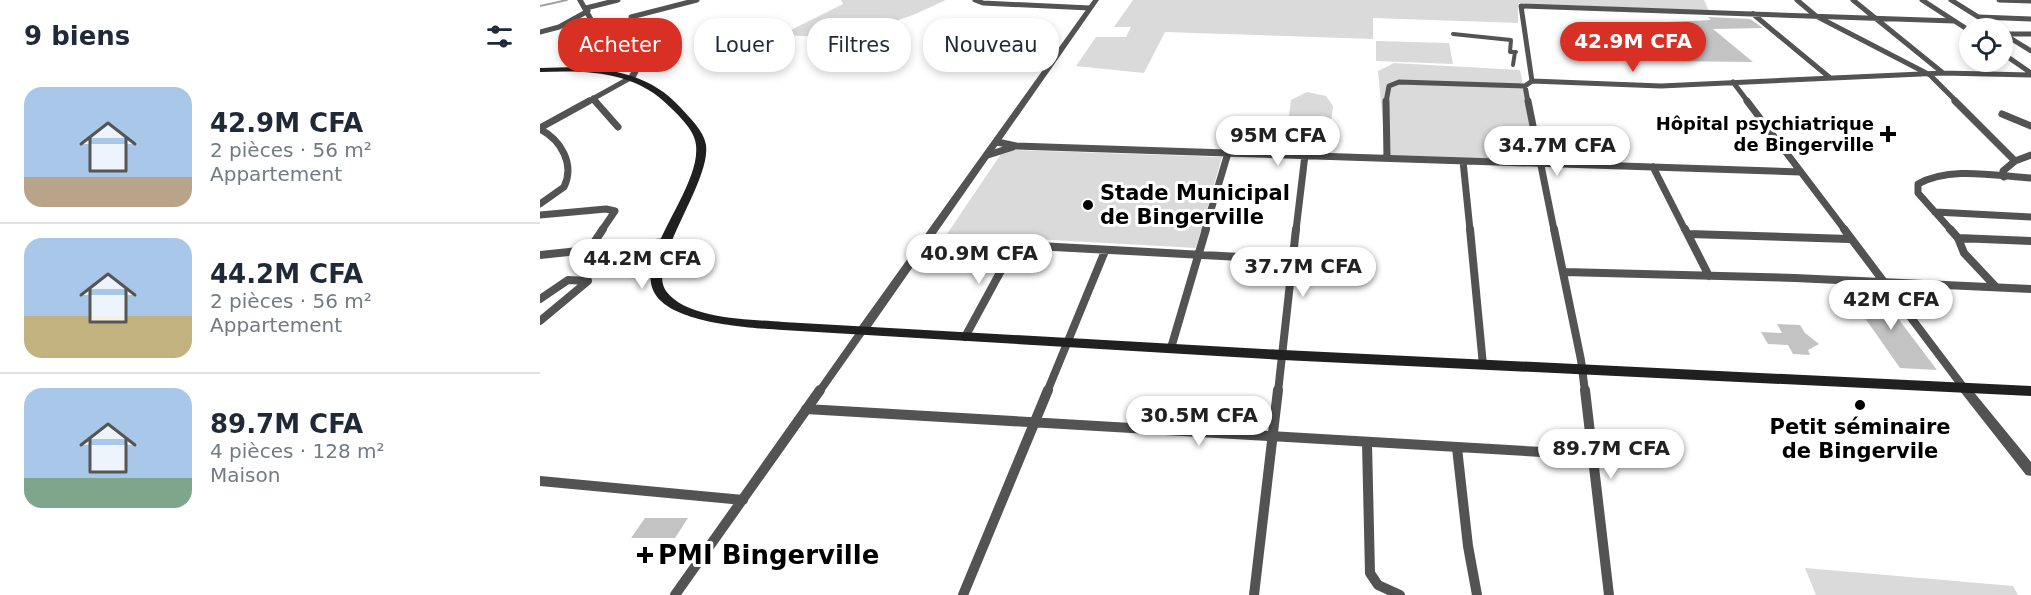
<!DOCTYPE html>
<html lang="fr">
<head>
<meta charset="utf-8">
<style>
	:root { --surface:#fff; --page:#f2f2f3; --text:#1f2937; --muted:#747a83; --line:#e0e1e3; --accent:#d93025 }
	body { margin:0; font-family:"DejaVu Sans",sans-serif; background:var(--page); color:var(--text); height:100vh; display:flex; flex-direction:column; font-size:22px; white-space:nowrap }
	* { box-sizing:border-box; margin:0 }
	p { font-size:20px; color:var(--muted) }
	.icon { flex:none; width:33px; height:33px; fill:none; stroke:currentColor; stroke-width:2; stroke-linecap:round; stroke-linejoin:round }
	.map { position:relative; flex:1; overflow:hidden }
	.sheet { display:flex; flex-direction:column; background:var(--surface); width:540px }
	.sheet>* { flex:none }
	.hud { position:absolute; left:18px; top:18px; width:570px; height:54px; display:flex; gap:12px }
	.fabs { position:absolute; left:1419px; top:18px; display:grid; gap:12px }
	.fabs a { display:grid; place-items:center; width:54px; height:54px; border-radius:50%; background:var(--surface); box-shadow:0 3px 9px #0003; font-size:30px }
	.price { position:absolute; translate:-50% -51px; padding:0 14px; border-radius:21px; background:#fff; color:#222; font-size:20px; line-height:39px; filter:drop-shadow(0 2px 3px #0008) }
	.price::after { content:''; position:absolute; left:50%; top:36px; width:18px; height:14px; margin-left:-9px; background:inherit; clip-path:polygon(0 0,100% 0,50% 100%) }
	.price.current { background:var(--accent); color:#fff }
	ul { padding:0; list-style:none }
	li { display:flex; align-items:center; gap:18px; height:150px; padding:0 24px }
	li+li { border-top:2px solid var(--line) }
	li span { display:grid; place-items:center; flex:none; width:168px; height:120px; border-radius:18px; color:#555 }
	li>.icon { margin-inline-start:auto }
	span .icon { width:72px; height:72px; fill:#fffc; stroke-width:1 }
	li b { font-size:26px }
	h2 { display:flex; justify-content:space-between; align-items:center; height:72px; padding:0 24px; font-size:26px }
	.chip { padding:0 21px; border-radius:24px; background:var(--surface); box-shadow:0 3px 9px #0003; font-size:21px; line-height:54px }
	.chip.current { background:var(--accent); color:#fff }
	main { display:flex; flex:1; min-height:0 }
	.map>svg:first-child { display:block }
</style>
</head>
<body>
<main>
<section class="sheet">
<h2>9 biens<svg class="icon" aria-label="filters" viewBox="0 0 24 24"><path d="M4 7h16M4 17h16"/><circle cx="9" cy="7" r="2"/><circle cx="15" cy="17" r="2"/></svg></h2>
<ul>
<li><span style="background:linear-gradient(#a9c7e8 75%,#b9a48a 0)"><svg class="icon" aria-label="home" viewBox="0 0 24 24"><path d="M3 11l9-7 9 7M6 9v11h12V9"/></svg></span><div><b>42.9M CFA</b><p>2 pièces · 56 m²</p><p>Appartement</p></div></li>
<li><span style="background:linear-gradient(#a9c7e8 65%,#c2b280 0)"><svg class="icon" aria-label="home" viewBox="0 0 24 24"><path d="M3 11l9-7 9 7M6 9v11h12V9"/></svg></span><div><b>44.2M CFA</b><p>2 pièces · 56 m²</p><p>Appartement</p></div></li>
<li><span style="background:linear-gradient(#a9c7e8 75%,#7fa58c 0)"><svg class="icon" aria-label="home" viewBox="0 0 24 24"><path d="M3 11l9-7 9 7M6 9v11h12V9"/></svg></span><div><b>89.7M CFA</b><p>4 pièces · 128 m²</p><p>Maison</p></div></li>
</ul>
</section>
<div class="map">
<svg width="1491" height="595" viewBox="0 0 1491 595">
	<rect width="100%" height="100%" fill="#fff"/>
	<path fill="#dadada" d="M 301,0 L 406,0 L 373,15 L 308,38 L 241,35 L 303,4 Z
		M 593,0 L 1164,0 L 1169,11 L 978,3 L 978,23 L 833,18 L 833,39 L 625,32 L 604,73 L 536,66 L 556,37 L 586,37 L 591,27 L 574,27 Z
		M 836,41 L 909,43 L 913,64 L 836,61 Z
		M 854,63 L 980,70 L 998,163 L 846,156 L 838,71 Z
		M 767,92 L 786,96 L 793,106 L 791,123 C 779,135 757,138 748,122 L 751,100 Z
		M 474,150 L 682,157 L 656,248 L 407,234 L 461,154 Z
		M 1265,568 L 1473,586 L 1478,595 L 1276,595 Z"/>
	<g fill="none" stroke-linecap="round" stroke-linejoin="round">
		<path stroke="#a1a1a1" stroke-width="2" d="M 0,6 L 27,0"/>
	</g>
	<path fill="#c3c3c3" d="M 1168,17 L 1210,19 L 1223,28 L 1173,29 L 1213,62 L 1122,61 L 1102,32 L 1136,31 L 1127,22 L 1171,20 Z
		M 1306,291 L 1338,292 L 1397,370 L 1360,368 Z
		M 1237,324 L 1260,325 L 1265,333 L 1279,344 L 1268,350 L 1270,355 L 1253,354 L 1248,345 L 1228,344 L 1221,332 L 1242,333 Z
		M 105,518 L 148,518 L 135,538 L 91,538 Z"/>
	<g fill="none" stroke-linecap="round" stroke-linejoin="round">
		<path stroke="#535353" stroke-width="4" d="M 913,34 L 971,40 L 970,52 L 976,52
			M 973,65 L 975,52"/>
		<path stroke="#535353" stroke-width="5" d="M 435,0 L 443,3 L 550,8
			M 1257,0 L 1276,16 L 1390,75 L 1417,102
			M 1382,0 L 1430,31
			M 1411,0 L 1456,28
			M 1459,0 L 1491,1
			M 46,8 L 78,0
			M 1213,14 L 1289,77
			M 91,17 L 157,0
			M 1439,17 L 1491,19
			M 0,32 L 19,27 L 48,11
			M 1462,33 L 1491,51
			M 1464,34 L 1491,34
			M 1462,53 L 1491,73
			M 87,60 L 138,39
			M 1403,73 L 1491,75
			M 992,81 L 981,6 L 1414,21
			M 1193,82 L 1208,102
			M 985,86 L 988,102
			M 53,98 L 57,102
			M 47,102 L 92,77
			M 846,102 L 849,86 L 859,82 L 985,86 L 992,81 L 1121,86 L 1403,73 L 1313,0"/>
		<path stroke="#535353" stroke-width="7" d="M 55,101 L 78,127
			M 846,101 L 847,158
			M 988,101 L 1014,230
			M 1207,101 L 1305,230
			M 1415,101 L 1475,161 L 1463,171 L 1464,177
			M 1462,114 L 1491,126
			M 0,128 L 49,101
			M 0,129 C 21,140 35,164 24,187 L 0,204
			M 457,142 L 476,146 L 1260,172
			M 448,155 L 473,147
			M 923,161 L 930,230
			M 1475,161 L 1491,155
			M 1113,167 L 1145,230
			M 1395,212 L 1491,217
			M 0,215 L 66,209 L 75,211 L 62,230
			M 665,230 L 688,153
			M 756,230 L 765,155
			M 1411,230 L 1378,193 L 1378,184 C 1410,166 1456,176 1491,178"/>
		<path stroke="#535353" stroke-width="8" d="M 930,229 L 943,365
			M 1014,229 L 1041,360 L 1045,392
			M 1145,229 L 1169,276
			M 1304,229 L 1424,388
			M 1410,229 L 1418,238 L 1424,253 L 1456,287
			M 1149,234 L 1309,239
			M 1418,238 L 1491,241
			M 386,240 L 755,260
			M 49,250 L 63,229
			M 0,255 L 125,242
			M 1024,272 L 1255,278 L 1491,289
			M 0,299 L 28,280 L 48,281 L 0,321
			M 425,337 L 475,245
			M 631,348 L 666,229
			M 279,392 L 322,331
			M 507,392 L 565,251
			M 738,392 L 756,229"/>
		<path stroke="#535353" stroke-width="10" d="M 1045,390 L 1069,595
			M 266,409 L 1054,455
			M 827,443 L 830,573 L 838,585 L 860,595
			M 917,448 L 928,546 L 937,595
			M 0,481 L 203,500
			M 135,595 L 280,390
			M 423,595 L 508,390
			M 714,595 L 738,390"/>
		<path fill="#535353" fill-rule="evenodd" d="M 37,0 L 43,0 L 65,39 L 100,66 L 101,67 L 95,79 L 88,77 L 94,67 L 60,41 Z
			M 553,0 L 559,0 L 326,334 L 318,334 L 316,331 L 318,328 Z
			M 1424,384 L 1428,385 L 1491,462 L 1491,476 L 1486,475 L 1420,391 L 1418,388 L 1420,385 Z"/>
		<path fill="#202020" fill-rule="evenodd" d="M 37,67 C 76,69 113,77 140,107 C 149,117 164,131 166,145 C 171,183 106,263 126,291 C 147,320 211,319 243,322 L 743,350 L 1491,386 L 1491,396 L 743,360 L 243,330 C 212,328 127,324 113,290 C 97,252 161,188 156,145 C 155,131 140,117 131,108 C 96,71 48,70 0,72 L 0,68 Z"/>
	</g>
	<g fill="#000" stroke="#fff" stroke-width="2">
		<path d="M1345 125h6v6h6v6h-6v6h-6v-6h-6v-6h6z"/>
		<circle cx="548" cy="205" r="6"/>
		<circle cx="1320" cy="405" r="6"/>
		<path d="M102 546h6v6h6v6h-6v6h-6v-6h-6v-6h6z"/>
	</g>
	<g text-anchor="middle" stroke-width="6" stroke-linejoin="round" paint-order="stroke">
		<g font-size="18" font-weight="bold" fill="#000" stroke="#fff" text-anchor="end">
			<text x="1334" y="130">Hôpital psychiatrique<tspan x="1334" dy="21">de Bingerville</tspan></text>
		</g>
		<g font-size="21" font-weight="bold" fill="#000" stroke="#fff" text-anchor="start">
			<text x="560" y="200">Stade Municipal<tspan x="560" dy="24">de Bingerville</tspan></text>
			<text x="1320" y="434" text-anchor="middle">Petit séminaire<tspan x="1320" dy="24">de Bingervile</tspan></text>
		</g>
		<g font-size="26" font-weight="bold" fill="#000" stroke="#fff" text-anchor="start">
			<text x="118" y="564">PMI Bingerville</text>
		</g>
	</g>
</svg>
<div class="fabs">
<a><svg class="icon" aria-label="locate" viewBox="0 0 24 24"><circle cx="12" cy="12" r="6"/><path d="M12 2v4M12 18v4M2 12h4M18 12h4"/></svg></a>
</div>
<b class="price current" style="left:1093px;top:73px">42.9M CFA</b>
<b class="price" style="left:738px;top:167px">95M CFA</b>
<b class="price" style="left:1017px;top:177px">34.7M CFA</b>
<b class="price" style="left:439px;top:285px">40.9M CFA</b>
<b class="price" style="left:102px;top:290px">44.2M CFA</b>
<b class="price" style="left:763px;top:298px">37.7M CFA</b>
<b class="price" style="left:1351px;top:331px">42M CFA</b>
<b class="price" style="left:659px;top:447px">30.5M CFA</b>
<b class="price" style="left:1071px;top:480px">89.7M CFA</b>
<div class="hud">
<a class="chip current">Acheter</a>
<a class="chip">Louer</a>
<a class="chip">Filtres</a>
<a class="chip">Nouveau</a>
</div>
</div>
</main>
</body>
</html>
